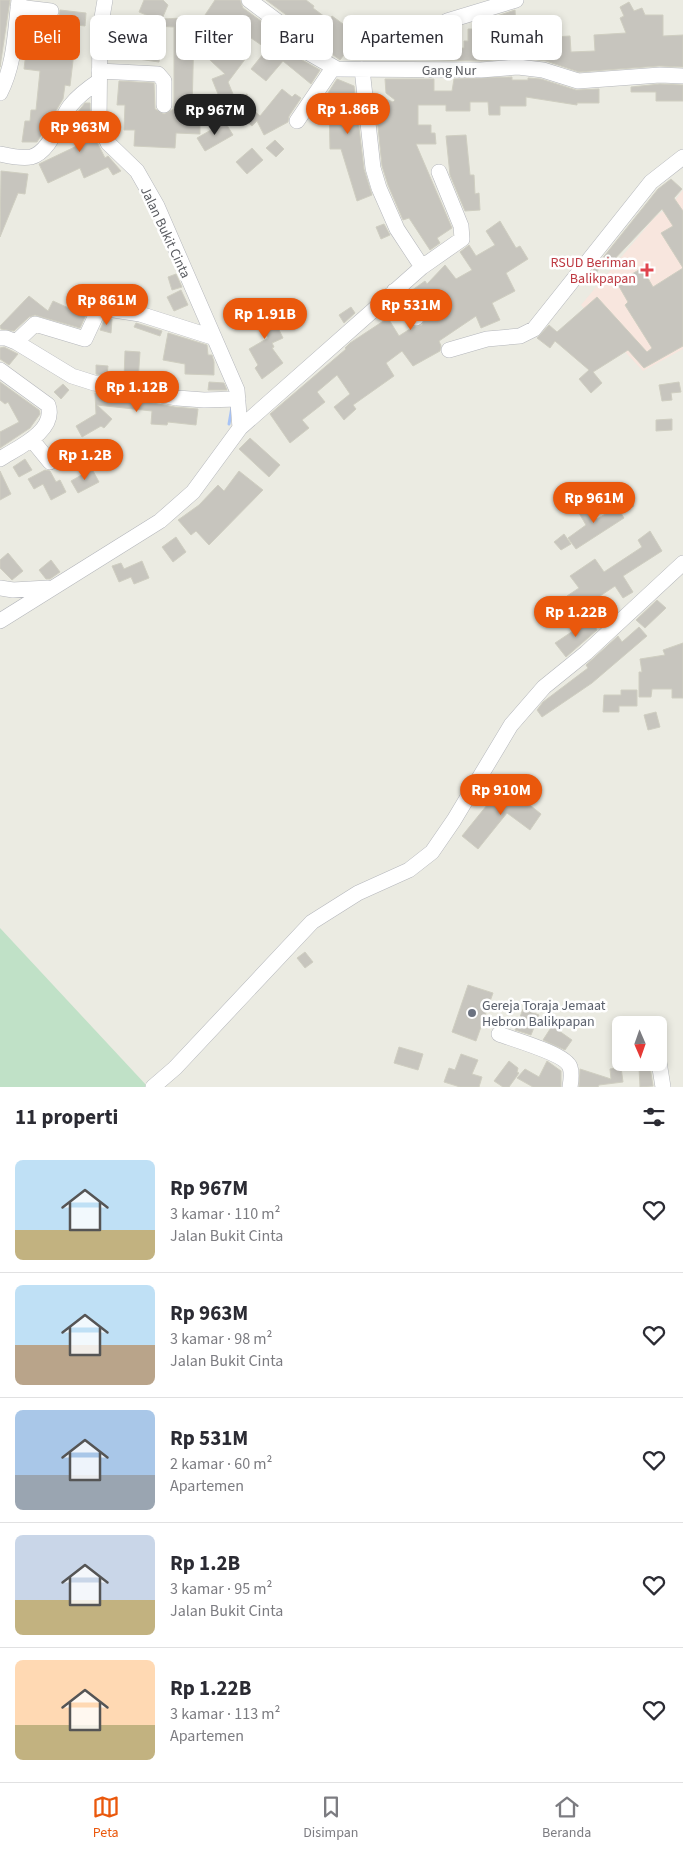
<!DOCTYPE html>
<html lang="id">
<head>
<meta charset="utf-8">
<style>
	:root { --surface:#fff; --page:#f2f2f3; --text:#2b2b33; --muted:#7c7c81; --line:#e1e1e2; --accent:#ea580c }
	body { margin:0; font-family:"Source Sans 3",sans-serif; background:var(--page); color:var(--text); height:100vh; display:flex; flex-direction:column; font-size:19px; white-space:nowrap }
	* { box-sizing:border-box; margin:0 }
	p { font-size:16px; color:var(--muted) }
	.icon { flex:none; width:28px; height:28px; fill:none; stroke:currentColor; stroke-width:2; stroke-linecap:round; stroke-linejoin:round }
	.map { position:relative; height:1087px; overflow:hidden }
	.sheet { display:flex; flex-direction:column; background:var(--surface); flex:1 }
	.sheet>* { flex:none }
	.banner { position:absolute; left:15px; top:15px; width:654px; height:45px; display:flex; gap:10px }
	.needle { width:32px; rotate:178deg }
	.fabs { position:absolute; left:612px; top:1016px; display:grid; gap:10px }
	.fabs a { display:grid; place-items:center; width:55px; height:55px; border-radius:8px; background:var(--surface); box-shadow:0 2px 8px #0003; font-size:25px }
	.price { position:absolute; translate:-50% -42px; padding:0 11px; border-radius:18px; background:var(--accent); color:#fff; font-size:16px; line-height:32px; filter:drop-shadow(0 1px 2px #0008) }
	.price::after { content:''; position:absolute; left:50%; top:30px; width:15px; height:11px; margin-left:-8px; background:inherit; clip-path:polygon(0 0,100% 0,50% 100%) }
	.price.on { background:#222; color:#fff }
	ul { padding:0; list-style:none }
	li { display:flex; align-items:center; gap:15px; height:125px; padding:0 15px }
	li+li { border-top:1px solid var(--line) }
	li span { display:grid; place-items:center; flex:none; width:140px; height:100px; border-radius:8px; color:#555 }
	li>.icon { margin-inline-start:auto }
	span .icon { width:60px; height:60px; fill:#fffc; stroke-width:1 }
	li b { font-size:21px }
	h2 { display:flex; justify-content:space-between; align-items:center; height:60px; padding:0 15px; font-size:21px }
	.chip { padding:0 18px; border-radius:8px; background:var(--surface); box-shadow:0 2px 8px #0003; font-size:18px; line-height:45px }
	.chip.on { background:var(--accent); color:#fff }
	.tab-bar { display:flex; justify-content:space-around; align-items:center; height:70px; border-top:1px solid var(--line); background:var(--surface); font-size:14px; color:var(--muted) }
	.tab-bar a { display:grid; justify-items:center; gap:2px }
	.tab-bar .on { color:var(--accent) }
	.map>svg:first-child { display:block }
</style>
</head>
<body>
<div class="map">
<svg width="683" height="1087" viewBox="0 0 683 1087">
	<rect width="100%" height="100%" fill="#ebebe2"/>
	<path fill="#f8e6de" d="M 683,190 L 683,349 L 643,371 L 581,305 L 655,217 L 672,204 Z"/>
	<path fill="#c0e1c7" d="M 0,928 L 148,1087 L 0,1087 Z"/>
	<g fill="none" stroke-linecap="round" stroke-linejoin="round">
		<path stroke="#a7c3f6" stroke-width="3" d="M 229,424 L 232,407"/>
	</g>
	<path fill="#c7c5be" stroke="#cfcec1" d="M 0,0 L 10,0 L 0,67 Z
		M 144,0 L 163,0 L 168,5 L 162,19 L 183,18 L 194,29 L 192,111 L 200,111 L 200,134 L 176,133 L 175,148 L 134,146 L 135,130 L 124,130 L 125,105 L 117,105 L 119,81 L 154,83 L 155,109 L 164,114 L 174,109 L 174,27 L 154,26 L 155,19 L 156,19 L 139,12 Z
		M 215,0 L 240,0 L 243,8 L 279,34 L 302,60 L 320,70 L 311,84 L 283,61 L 266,81 L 251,69 L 267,49 L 241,31 L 236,38 L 204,18 L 212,18 L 205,15 Z
		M 266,0 L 306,0 L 314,6 L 313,8 L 329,20 L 332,16 L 343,24 L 349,16 L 378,35 L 379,48 L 397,47 L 397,35 L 413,35 L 413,42 L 439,41 L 439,49 L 464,48 L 464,41 L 468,41 L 468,29 L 491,29 L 491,18 L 515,10 L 516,27 L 552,29 L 553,37 L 570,36 L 571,52 L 595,51 L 594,35 L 626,33 L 620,18 L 624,16 L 620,7 L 629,2 L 634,11 L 642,8 L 645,15 L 663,15 L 663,36 L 683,35 L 683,67 L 659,66 L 579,72 L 546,61 L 519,58 L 481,61 L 363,58 L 362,32 L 340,60 L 325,49 L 327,45 Z
		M 60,10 L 86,13 L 85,26 L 44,21 L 42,40 L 75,44 L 70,86 L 65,85 L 63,99 L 37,142 L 22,142 L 25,121 L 30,121 L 31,110 L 36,110 L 40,71 L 24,69 L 26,52 L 23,51 L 27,17 L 54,20 L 59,16 Z
		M 127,39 L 161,44 L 159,62 L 124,57 Z
		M 205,39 L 222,54 L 229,46 L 246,58 L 228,82 L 233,94 L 220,99 L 212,79 L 225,74 L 197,48 Z
		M 512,77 L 512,80 L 528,80 L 528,78 L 541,79 L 576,90 L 599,89 L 599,103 L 577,103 L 577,105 L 526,97 L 526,106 L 500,106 L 500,115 L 489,115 L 488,102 L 470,102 L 470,111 L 446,111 L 446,105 L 418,105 L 418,125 L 431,125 L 431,133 L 435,133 L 436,144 L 416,144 L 452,228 L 437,238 L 440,243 L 430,250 L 409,218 L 403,220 L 388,185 L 382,166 L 375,97 L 381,97 L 393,102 L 395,100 L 386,93 L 385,79 L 434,79 L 434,91 L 452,91 L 454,79 Z
		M 337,79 L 354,86 L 364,169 L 372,195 L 357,201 L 341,149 L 330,149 L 329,104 L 333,95 L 328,93 Z
		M 660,84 L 683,85 L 683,101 L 656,101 L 656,92 L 631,92 L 631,87 Z
		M 282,89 L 292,97 L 295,94 L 301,98 L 289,116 L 288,122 L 264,135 L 257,121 L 252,126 L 244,119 L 236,98 L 247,94 L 251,108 L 260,116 Z
		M 85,103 L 90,103 L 91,140 L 95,138 L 105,158 L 108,156 L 121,171 L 113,175 L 108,167 L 84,178 L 80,168 L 48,183 L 39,164 L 81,144 L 76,144 L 74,117 Z
		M 225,122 L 233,135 L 205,151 L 197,138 Z
		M 466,135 L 470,175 L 474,175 L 475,194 L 479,193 L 480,210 L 465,211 L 450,175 L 446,136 Z
		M 275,140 L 284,149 L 276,157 L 266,148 Z
		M 252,148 L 263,160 L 247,174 L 236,162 Z
		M 1,171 L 28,174 L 25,194 L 18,193 L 0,237 Z
		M 671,179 L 682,189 L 674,198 L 683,211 L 683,268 L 661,233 L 673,226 L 662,209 L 608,266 L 604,262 L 596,273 L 593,270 L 658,189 Z
		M 500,221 L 516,248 L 520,246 L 528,259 L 506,273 L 515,291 L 492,303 L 500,320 L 481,328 L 476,316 L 439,341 L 441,346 L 440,351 L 413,366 L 402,351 L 386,363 L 394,376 L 353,405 L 356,409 L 344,420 L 334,407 L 350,394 L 337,375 L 317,392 L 325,402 L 302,420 L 309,428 L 290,443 L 270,414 L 346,349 L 345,348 L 350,343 L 388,318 L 399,336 L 413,327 L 422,325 L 426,313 L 411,291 L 425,281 L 427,284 L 445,265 L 456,279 L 472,270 L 460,252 L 469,245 L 476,256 L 495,245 L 486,231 Z
		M 384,224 L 390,235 L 381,239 L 376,227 Z
		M 642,268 L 653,287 L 683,268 L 683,346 L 644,368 L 628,350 L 593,372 L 602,383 L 591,393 L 579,379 L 589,370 L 555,341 L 550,348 L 537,338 L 549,325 L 557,332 L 597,297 L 647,352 L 652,348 L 625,305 L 628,302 L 617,283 Z
		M 176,274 L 182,287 L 172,290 L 168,277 Z
		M 181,290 L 188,305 L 174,311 L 167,297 Z
		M 29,296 L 48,311 L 53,301 L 73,310 L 78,300 L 90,306 L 80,328 L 35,315 L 29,317 L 14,331 L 1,329 L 0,326 Z
		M 264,299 L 283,338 L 272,343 L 274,347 L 272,348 L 283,363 L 262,379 L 255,368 L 258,365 L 249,349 L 268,338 L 257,315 L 249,318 L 245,308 Z
		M 351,307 L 355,313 L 344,323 L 339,315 Z
		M 105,318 L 112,319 L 111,333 L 100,330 Z
		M 136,323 L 162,331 L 160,336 L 134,327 Z
		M 168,333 L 207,345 L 208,355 L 212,355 L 214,362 L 214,375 L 185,374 L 185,364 L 163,360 Z
		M 4,347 L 18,354 L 9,365 L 0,359 L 0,348 Z
		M 125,351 L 140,352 L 138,381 L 124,379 Z
		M 96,365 L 108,366 L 107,376 L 96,374 Z
		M 0,382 L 39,410 L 40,414 L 30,428 L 0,448 L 0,432 L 19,422 L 8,402 L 5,404 L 0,400 Z
		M 209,382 L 224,383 L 227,390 L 208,390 Z
		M 679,382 L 681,392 L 671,393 L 672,400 L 662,401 L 659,385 Z
		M 63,384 L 69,390 L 61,399 L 54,392 Z
		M 95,393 L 175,407 L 198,409 L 196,425 L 168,422 L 167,425 L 151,424 L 152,411 L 97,405 L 112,419 L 104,428 L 101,426 L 82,437 L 76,426 L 96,414 Z
		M 672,419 L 672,430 L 656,431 L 656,420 Z
		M 250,438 L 280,465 L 269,477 L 239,449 Z
		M 25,459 L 32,470 L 19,477 L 13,467 Z
		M 92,469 L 99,482 L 78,493 L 71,481 Z
		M 45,470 L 50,471 L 56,482 L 60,480 L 66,492 L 51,500 L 43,484 L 34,489 L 28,479 Z
		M 0,471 L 11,494 L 0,500 Z
		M 239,471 L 263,490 L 209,545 L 196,531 L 191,535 L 178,520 L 199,505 L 218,485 L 224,491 Z
		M 628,496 L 634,506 L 622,513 L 616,503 Z
		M 588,502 L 597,519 L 617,507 L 624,518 L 576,549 L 568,538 L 586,525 L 576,508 Z
		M 650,531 L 662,551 L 623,576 L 633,592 L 623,598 L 615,586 L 594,600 L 592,597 L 575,608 L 567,596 L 579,588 L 570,576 L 595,559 L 604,572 L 642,547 L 638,540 Z
		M 564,534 L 571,544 L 561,550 L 554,542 Z
		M 176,537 L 186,552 L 173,562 L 162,547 Z
		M 8,553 L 23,571 L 12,580 L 0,568 L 0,560 Z
		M 51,560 L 60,572 L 50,579 L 46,579 L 39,570 Z
		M 142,561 L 149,578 L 134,584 L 131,577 L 119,582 L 112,566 L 121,563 L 124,569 Z
		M 657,600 L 666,608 L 645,628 L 636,620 Z
		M 575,611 L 576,625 L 556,627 L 555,613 Z
		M 591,619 L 597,630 L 566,657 L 555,643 Z
		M 639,627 L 647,636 L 592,683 L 542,717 L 537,710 L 543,702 L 588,668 L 586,665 L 618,636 L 622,642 Z
		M 683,643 L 683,698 L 672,698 L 672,689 L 652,689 L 651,697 L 639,697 L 639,672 L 642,672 L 640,659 L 665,655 L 663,650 Z
		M 621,690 L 637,690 L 637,706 L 619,706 L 619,712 L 603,712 L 604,695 L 621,695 Z
		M 656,712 L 660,727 L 648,730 L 644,715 Z
		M 504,784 L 541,814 L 530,830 L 507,813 L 478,849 L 462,836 Z
		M 305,952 L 313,962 L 305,968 L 297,958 Z
		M 468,985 L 493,993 L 476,1041 L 452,1032 Z
		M 523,1009 L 539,1015 L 531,1035 L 515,1030 Z
		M 552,1026 L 572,1040 L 565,1050 L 543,1040 Z
		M 399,1047 L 423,1054 L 418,1070 L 394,1063 Z
		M 461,1054 L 478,1060 L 472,1074 L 482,1077 L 479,1087 L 460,1087 L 444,1082 L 449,1068 L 455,1070 Z
		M 509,1061 L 518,1068 L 517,1072 L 519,1073 L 509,1087 L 503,1087 L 494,1081 Z
		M 547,1061 L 561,1071 L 561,1087 L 533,1087 L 517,1078 L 525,1069 L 539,1077 Z
		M 621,1067 L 623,1082 L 599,1085 L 598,1087 L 579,1087 L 580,1069 L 611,1079 L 610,1069 Z
		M 650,1067 L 653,1086 L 640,1087 L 639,1068 Z"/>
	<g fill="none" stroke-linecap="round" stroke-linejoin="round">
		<g stroke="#b4b6bb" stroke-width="16">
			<path id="minor" d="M 249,0 L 285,27 L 309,53 L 337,69 L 481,70 L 518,67 L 543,70 L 578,81 L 660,75 L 683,76
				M 18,7 L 51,11
				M 447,21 L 516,0
				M 362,69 L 373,168 L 379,188 L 397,229 L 422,267
				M 99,71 L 158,74 L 164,81 L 164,105
				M 0,93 C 15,64 15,32 19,0
				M 297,121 L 333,68
				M 0,154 C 9,156 21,159 31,157 C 50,152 59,121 70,106 C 78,96 87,89 99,81
				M 394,291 L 416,318
				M 0,338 L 6,338 L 16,342 L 35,324 L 85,339 L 98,311 L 101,308 L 140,314 L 212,337
				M 16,342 L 72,376 L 94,383 L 177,398 L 204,400 L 238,399
				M 449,350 L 487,339 L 520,336 L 534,329 L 651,182 L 683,157
				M 0,370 L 48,405 C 57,431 17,448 0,459
				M 240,428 L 422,267 L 462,239 L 461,226 L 439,172
				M 32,440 L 50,462
				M 0,588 L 13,590 L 48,588
				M 0,621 L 160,521 L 193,492 L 240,428 L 237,390 L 157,206 L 137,171 L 108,143 L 99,123 L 100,29 L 105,0
				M 499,1034 C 512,1039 566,1054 570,1067 C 572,1073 571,1081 570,1087
				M 659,1062 L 663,1087
				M 153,1087 L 175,1068 L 312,922 L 358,893 L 409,870 L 432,852 L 454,820 L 511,725 L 544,687 L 586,653 L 683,563"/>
		</g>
		<use href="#minor" stroke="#fff" stroke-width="15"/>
	</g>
	<path fill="#e0444e" stroke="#fff" stroke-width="2" d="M644.5 262.5h5v5h5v5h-5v5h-5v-5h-5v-5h5z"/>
	<circle fill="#6b7280" stroke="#fff" stroke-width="2" cx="472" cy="1013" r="5"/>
	<g text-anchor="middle" stroke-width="5" stroke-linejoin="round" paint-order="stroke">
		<g font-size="14" fill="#5a5c61" stroke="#fff">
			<text x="449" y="75">Gang Nur</text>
			<text transform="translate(166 232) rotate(65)" y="5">Jalan Bukit Cinta</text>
		</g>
		<g font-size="14" fill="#be3a42" stroke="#fff" text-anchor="end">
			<text x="636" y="267">RSUD Beriman<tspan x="636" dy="16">Balikpapan</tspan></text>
		</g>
		<g font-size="14" fill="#5b616d" stroke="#fff" text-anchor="start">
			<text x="482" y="1010">Gereja Toraja Jemaat<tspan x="482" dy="16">Hebron Balikpapan</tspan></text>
		</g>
	</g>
</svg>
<div class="fabs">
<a><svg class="needle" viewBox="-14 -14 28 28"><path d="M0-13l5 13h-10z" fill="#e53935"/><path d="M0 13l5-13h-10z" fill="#7c7c81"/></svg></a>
</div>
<b class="price" style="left:348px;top:135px">Rp 1.86B</b>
<b class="price on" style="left:215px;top:136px">Rp 967M</b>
<b class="price" style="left:80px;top:153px">Rp 963M</b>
<b class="price" style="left:107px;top:326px">Rp 861M</b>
<b class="price" style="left:411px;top:331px">Rp 531M</b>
<b class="price" style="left:265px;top:340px">Rp 1.91B</b>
<b class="price" style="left:137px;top:413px">Rp 1.12B</b>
<b class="price" style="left:85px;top:481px">Rp 1.2B</b>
<b class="price" style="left:594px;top:524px">Rp 961M</b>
<b class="price" style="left:576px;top:638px">Rp 1.22B</b>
<b class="price" style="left:501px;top:816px">Rp 910M</b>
<div class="banner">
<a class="chip on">Beli</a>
<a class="chip">Sewa</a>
<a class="chip">Filter</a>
<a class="chip">Baru</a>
<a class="chip">Apartemen</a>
<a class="chip">Rumah</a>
</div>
</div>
<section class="sheet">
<h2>11 properti<svg class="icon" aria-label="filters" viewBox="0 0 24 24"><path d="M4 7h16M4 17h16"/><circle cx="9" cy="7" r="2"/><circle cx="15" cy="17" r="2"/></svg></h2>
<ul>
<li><span style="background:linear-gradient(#bfe0f5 70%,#c2b280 0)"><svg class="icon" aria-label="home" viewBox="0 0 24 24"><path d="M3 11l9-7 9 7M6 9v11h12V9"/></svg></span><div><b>Rp 967M</b><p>3 kamar · 110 m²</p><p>Jalan Bukit Cinta</p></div><svg class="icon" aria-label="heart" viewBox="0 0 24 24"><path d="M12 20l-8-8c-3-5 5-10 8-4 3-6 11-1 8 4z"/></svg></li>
<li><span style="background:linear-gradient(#bfe0f5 60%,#b9a48a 0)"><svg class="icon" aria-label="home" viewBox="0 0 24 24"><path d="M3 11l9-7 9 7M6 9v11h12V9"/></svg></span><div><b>Rp 963M</b><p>3 kamar · 98 m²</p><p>Jalan Bukit Cinta</p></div><svg class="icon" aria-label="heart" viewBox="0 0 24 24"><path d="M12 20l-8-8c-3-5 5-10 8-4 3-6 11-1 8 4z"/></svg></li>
<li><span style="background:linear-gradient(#a9c7e8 65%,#9aa5b1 0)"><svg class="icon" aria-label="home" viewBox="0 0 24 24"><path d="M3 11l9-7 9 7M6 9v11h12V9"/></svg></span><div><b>Rp 531M</b><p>2 kamar · 60 m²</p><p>Apartemen</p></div><svg class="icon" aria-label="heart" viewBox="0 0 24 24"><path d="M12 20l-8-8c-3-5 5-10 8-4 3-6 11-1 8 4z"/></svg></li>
<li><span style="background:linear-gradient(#c9d6e8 65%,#c2b280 0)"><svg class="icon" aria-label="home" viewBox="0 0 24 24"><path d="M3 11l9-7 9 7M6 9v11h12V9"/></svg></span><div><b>Rp 1.2B</b><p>3 kamar · 95 m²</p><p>Jalan Bukit Cinta</p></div><svg class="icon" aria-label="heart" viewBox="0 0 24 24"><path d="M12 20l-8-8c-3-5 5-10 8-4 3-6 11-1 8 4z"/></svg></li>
<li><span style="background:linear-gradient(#ffd9b3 65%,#c2b280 0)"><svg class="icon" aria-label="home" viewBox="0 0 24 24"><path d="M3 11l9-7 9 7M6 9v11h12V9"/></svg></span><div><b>Rp 1.22B</b><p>3 kamar · 113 m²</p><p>Apartemen</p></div><svg class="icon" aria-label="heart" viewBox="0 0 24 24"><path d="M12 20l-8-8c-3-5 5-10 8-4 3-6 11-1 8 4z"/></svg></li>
</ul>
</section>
<nav class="tab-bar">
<a class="on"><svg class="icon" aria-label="map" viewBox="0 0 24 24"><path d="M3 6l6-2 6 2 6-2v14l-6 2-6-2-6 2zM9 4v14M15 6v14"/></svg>Peta</a>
<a><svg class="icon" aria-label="saved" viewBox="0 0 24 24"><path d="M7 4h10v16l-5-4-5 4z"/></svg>Disimpan</a>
<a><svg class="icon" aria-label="home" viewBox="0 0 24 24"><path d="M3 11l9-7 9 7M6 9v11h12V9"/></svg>Beranda</a>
</nav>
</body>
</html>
